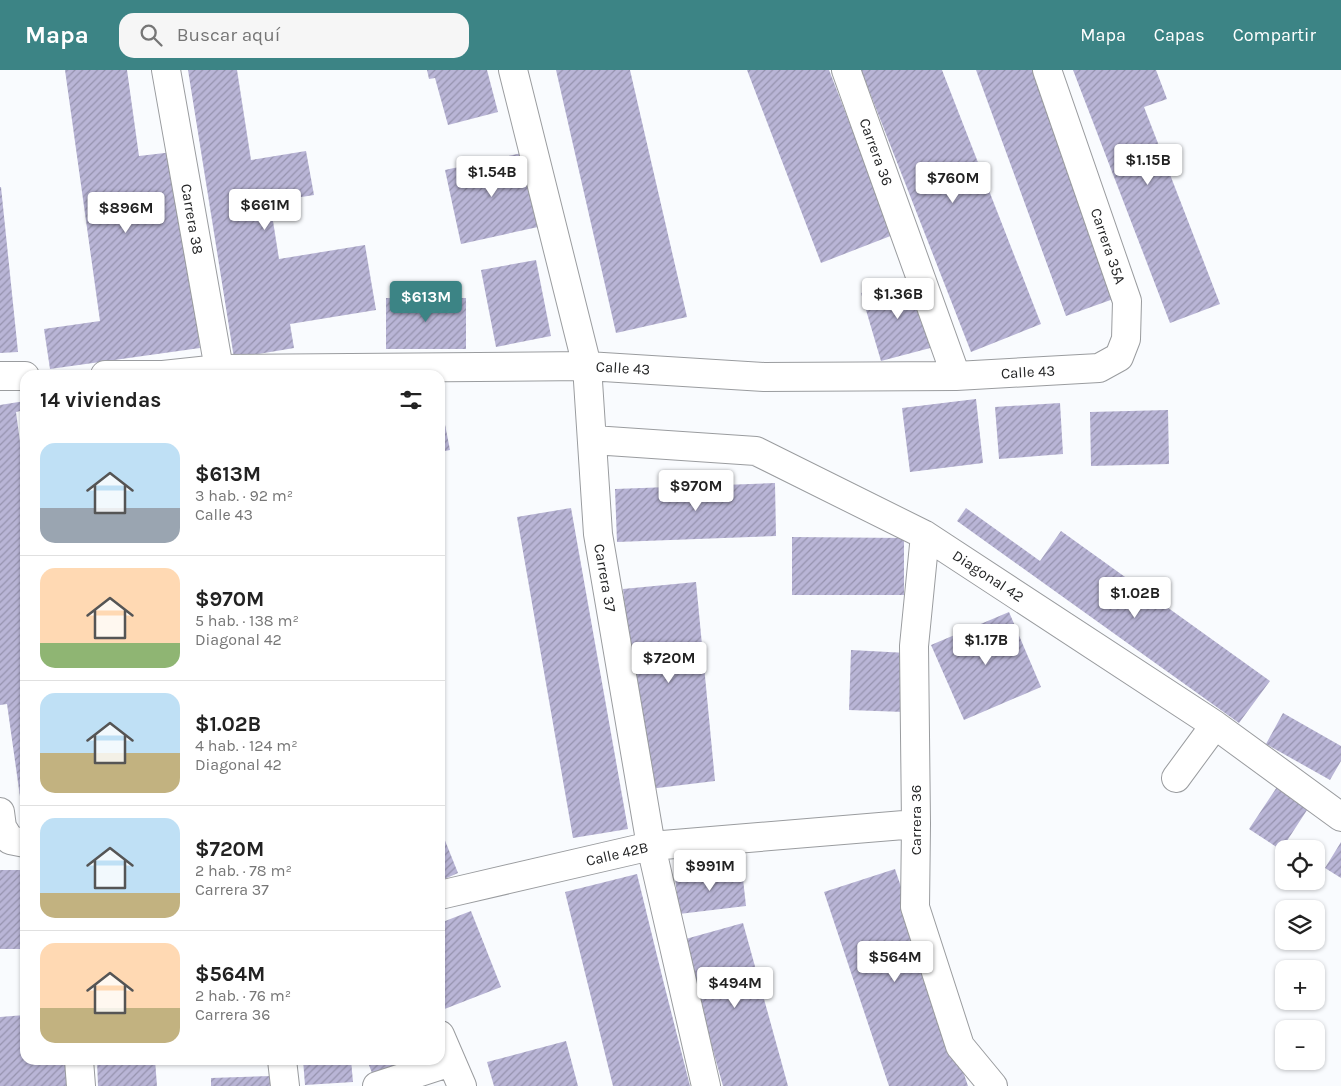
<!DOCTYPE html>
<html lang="es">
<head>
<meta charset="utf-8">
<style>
	:root { --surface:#fff; --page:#f6f6f6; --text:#222; --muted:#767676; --line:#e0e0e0; --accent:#3c8485 }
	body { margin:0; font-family:Karla,sans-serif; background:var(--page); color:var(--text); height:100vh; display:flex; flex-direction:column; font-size:19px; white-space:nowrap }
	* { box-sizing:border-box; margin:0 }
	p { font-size:16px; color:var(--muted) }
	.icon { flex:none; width:28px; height:28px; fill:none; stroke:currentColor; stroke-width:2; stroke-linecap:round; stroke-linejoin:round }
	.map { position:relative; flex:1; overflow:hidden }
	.drawer { position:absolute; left:20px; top:300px; width:425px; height:695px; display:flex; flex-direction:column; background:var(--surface); border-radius:15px; box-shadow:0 1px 4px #0004 }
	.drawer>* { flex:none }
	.tools { position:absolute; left:1275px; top:770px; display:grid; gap:10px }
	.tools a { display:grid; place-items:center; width:50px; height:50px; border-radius:10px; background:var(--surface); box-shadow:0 1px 4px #0004; font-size:25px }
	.price { position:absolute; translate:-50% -42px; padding:0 11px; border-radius:5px; background:#fff; color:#222; font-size:16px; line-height:32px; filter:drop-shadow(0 1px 2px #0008) }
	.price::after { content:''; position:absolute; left:50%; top:30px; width:15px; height:11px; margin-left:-8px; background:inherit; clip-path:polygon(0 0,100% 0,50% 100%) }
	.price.current { background:var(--accent); color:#fff }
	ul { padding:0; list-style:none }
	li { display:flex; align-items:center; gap:15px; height:125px; padding:0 20px }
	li+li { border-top:1px solid var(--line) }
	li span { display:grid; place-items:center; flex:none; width:140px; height:100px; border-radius:15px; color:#555 }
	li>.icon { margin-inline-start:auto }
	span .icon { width:60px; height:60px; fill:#fffc; stroke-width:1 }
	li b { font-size:21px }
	h2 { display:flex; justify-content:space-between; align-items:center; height:60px; padding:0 20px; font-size:21px }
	header { display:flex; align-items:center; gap:30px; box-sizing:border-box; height:70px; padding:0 25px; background:var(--accent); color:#fff }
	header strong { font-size:24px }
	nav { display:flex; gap:28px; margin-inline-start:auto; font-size:18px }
	.search { width:350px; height:45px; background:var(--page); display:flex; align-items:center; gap:12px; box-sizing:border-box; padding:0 18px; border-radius:15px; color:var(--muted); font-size:19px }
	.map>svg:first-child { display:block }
</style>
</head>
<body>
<header>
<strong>Mapa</strong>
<div class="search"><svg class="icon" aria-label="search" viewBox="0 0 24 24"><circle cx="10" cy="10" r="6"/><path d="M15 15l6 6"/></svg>Buscar aquí</div>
<nav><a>Mapa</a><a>Capas</a><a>Compartir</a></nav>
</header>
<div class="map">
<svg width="1341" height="1016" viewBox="0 0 1341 1016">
	<defs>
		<pattern id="building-hatch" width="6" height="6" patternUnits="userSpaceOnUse" patternTransform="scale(1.25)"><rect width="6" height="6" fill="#b9b5d6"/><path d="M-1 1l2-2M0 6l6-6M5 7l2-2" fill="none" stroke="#9693ae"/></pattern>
	</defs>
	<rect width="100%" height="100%" fill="#f9fbfe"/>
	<path fill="url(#building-hatch)" d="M 65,0 L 127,0 L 139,86 L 173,82 L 200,278 L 50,299 L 44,259 L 100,251 Z
		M 188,0 L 237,0 L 251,90 L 306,81 L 314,125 L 270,132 L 279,189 L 365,175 L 376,240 L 290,254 L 294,278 L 234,288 Z
		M 427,0 L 487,0 L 498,42 L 448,55 L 435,8 L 429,9 Z
		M 556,0 L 630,0 L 687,247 L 616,263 Z
		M 747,0 L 829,0 L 893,165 L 821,193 Z
		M 861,0 L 942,0 L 1041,254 L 971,282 Z
		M 976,0 L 1036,0 L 1119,227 L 1066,246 Z
		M 1073,0 L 1156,0 L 1167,29 L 1144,37 L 1220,234 L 1170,253 Z
		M 522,83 L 538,157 L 461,174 L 445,100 Z
		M 0,117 L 1,117 L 18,282 L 0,283 Z
		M 536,190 L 551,266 L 496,277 L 481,200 Z
		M 914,208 L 934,277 L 881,291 L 861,223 Z
		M 386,228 L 466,228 L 466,279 L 386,279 Z
		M 440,329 L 450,380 L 440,382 Z
		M 976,329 L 983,393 L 910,402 L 902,338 Z
		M 25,331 L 25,340 L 16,342 L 25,410 L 24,755 L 7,634 L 0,635 L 0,335 Z
		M 1060,333 L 1063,384 L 999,389 L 995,337 Z
		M 1168,340 L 1169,394 L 1091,396 L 1090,342 Z
		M 775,413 L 776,466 L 617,472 L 615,419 Z
		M 571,438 L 628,759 L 573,768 L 517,447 Z
		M 966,438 L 1040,491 L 1061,461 L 1270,611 L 1239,653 L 957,451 Z
		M 792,467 L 904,468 L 904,525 L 792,525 Z
		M 696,512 L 715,711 L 649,719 L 634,644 L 623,519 Z
		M 1009,542 L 1041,617 L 964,650 L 931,575 Z
		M 851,580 L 907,583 L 904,642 L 849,640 Z
		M 1283,643 L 1341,676 L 1341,691 L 1330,710 L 1266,674 Z
		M 1277,717 L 1309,737 L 1281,780 L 1249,759 Z
		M 440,758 L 458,803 L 440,811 Z
		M 1341,772 L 1341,808 L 1325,798 Z
		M 895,799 L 968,1016 L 889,1016 L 824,822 Z
		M 0,800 L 25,800 L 25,879 L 0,879 Z
		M 742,800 L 746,836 L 679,844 L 675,807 Z
		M 637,804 L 663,910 L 690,1016 L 613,1016 L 565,822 Z
		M 471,841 L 501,917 L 442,940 L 440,936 L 440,853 Z
		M 743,853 L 788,1016 L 723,1016 L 682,870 Z
		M 25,945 L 25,990 L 67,990 L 69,1016 L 0,1016 L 0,947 Z
		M 566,971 L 578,1016 L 494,1016 L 487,992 Z
		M 97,990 L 155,990 L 157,1016 L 98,1016 Z
		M 303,990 L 351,990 L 353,1012 L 305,1015 Z
		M 367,990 L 406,990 L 407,992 L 372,1003 Z
		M 272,1006 L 273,1016 L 211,1016 L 211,1008 Z"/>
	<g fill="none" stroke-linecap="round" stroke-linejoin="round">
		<g stroke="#9a9c9f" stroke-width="30">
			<path id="minor" d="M 166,0 L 219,299
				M 513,0 L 587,296 L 598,464 L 651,776 L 706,1016
				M 846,0 L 956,306
				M 105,305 L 163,305 L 219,299 L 587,296 L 764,307 L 956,306 L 1099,298 L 1119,287 L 1126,269 L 1127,231 L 1047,0
				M 0,306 L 25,306
				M 593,370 L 756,381 L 925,465 L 1215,655 L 1341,747
				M 925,465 L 914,576 L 916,754 L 915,837 L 960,976 L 993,1016
				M 1176,708 L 1215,655
				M 0,742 L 2,757 L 10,770 L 25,773
				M 440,825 L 651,776 L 916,754
				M 440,965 L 462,1016
				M 79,990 L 81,1016
				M 282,990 L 285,1016
				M 377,1016 L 451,992"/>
		</g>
		<use href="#minor" stroke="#fff" stroke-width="28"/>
	</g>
	<g text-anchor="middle" stroke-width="4" stroke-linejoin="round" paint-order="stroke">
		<g font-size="15" fill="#252627" stroke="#fff">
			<text transform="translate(876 82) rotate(70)" y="5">Carrera 36</text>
			<text transform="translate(192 149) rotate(80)" y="5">Carrera 38</text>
			<text transform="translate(1108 176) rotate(71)" y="5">Carrera 35A</text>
			<text transform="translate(623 298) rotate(3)" y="5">Calle 43</text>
			<text transform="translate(1028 302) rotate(-3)" y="5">Calle 43</text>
			<text transform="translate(988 506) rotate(33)" y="5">Diagonal 42</text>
			<text transform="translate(605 508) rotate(80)" y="5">Carrera 37</text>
			<text transform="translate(916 750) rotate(-90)" y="5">Carrera 36</text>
			<text transform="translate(617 784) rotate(-13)" y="5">Calle 42B</text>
		</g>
	</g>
</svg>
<div class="tools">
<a><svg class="icon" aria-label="locate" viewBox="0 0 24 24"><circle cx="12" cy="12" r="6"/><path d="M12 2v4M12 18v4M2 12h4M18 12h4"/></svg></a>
<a><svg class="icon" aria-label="layers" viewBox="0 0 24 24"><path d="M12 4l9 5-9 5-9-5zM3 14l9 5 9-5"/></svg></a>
<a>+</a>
<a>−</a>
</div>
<b class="price" style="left:1148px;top:116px">$1.15B</b>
<b class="price" style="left:492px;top:128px">$1.54B</b>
<b class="price" style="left:953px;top:134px">$760M</b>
<b class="price" style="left:265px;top:161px">$661M</b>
<b class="price" style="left:126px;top:164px">$896M</b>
<b class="price" style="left:898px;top:250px">$1.36B</b>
<b class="price current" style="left:426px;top:253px">$613M</b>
<b class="price" style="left:696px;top:442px">$970M</b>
<b class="price" style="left:1135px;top:549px">$1.02B</b>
<b class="price" style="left:986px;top:596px">$1.17B</b>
<b class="price" style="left:669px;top:614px">$720M</b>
<b class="price" style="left:710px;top:822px">$991M</b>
<b class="price" style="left:895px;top:913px">$564M</b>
<b class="price" style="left:735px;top:939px">$494M</b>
<section class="drawer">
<h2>14 viviendas<svg class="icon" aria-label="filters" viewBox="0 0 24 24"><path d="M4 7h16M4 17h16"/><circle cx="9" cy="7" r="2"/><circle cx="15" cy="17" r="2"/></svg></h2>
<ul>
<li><span style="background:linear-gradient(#bfe0f5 65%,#9aa5b1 0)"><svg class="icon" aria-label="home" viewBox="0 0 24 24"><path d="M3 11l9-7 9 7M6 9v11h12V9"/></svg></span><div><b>$613M</b><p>3 hab. · 92 m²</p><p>Calle 43</p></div></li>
<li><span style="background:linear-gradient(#ffd9b3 75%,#8fb573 0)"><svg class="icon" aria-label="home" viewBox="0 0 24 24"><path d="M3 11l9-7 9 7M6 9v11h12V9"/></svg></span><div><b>$970M</b><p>5 hab. · 138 m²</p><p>Diagonal 42</p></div></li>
<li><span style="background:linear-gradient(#bfe0f5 60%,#c2b280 0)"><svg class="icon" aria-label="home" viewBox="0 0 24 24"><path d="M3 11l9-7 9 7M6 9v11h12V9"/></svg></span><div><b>$1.02B</b><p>4 hab. · 124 m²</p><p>Diagonal 42</p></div></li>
<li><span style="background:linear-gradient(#bfe0f5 75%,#c2b280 0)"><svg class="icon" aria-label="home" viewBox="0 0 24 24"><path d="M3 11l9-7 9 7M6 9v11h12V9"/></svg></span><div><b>$720M</b><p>2 hab. · 78 m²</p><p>Carrera 37</p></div></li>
<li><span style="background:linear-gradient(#ffd9b3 65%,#c2b280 0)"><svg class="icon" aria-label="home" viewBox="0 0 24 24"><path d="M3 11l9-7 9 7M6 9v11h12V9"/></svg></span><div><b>$564M</b><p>2 hab. · 76 m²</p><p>Carrera 36</p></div></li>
</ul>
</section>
</div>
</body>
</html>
